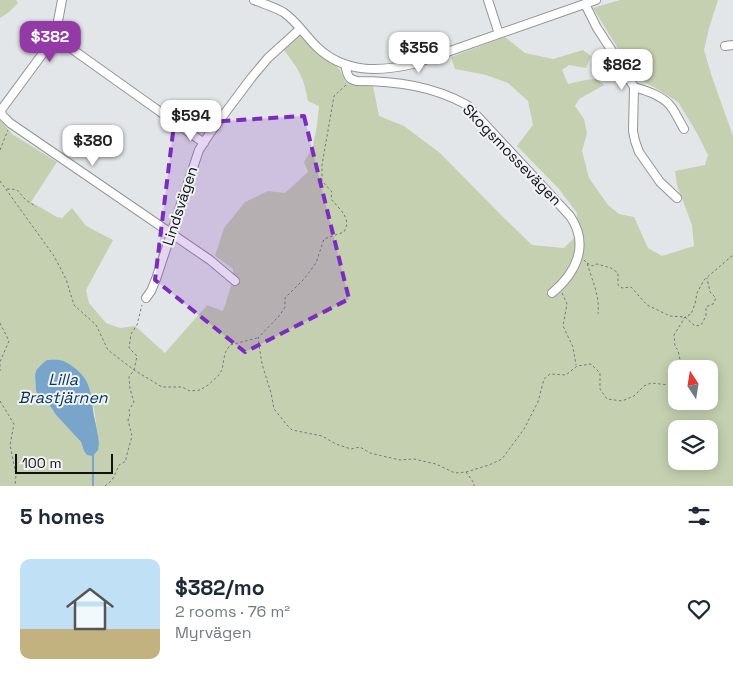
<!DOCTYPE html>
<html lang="en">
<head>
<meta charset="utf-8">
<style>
	:root { --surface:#fff; --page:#f2f2f3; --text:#1f2937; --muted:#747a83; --accent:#943aa6 }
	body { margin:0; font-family:"Space Grotesk",sans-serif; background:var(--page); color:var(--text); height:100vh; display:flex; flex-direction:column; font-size:19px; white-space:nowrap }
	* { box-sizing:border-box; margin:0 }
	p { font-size:16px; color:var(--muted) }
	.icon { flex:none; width:28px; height:28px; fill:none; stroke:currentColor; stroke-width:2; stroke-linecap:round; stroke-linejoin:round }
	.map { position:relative; height:486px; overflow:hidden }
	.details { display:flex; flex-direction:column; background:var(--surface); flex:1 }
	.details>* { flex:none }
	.needle { width:32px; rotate:348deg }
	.fabs { position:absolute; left:668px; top:360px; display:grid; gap:10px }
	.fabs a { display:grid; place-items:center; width:50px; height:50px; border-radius:10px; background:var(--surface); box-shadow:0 2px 12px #0003; font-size:25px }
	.scale { position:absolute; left:15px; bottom:12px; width:98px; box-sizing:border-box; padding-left:5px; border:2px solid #0f1011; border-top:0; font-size:14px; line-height:18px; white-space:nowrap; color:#0f1011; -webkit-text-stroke:4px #f1f3f5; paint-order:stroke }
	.price { position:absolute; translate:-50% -42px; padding:0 11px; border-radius:10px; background:#fff; color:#222; font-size:16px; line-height:32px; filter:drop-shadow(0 1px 2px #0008) }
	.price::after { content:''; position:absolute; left:50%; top:30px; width:15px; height:11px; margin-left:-8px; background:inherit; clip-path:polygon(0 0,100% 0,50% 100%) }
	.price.selected { background:var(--accent); color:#fff }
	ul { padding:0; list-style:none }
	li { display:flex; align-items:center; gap:15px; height:125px; padding:0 20px }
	li span { display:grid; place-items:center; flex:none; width:140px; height:100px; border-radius:10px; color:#555 }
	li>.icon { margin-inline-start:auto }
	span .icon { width:60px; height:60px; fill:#fffc; stroke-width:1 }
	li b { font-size:21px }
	h2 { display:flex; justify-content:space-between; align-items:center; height:60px; padding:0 20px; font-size:21px }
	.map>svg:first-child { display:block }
</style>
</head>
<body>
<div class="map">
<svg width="733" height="486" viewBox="0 0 733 486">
	<rect width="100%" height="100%" fill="#e3e6e8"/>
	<path fill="#c4d0b0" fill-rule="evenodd" d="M 0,0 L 16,0 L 18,3 L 9,12 L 0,18 Z
		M 620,0 L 718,0 L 709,28 L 704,50 L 712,77 L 733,136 L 733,486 L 0,486 L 0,120 L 12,134 L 57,162 L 31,202 L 57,217 L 62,218 L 72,208 L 86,226 L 113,240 L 86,290 L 89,303 L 106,323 L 120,328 L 135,326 L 165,353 L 207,305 L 223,311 L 233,280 L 233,269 L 215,256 L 224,228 L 245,202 L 268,191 L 285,193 L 308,172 L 304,162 L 313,146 L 317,125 L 319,106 L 308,101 C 304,77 298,68 283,49 L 300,33 L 340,70 L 345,81 L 360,85 L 373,86 L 379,116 L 404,126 L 440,153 L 504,218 L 532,245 L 564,248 L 575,237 L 577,213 L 559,189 L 517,146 L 533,125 L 528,101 L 508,83 L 486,75 L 455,69 L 451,57 L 505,37 L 525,53 L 553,59 L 583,50 L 591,56 L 586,68 L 569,65 L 562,70 L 568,84 L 585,80 L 596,79 L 604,85 L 579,99 L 575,106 L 584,119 L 587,133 L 582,151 L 589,178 L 608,205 L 619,214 L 634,217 L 648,248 L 662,256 L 694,246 L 692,225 L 677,185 L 675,171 L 705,165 L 708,155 L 697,133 L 678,102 L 659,90 L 644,82 L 627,63 L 593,8 ZM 42,364 C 51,365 69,365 77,370 C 93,380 96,425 99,443 L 87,455 L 84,451 L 81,442 L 56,415 L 51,407 L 38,395 L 36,391 L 35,374 L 37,369 ZM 676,369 L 709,369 L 709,401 L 676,401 ZM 676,429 L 709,429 L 709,461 L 676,461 Z"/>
	<path fill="#7aa5ca" d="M 47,360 C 63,359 64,360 76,369 C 92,382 91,397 94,416 C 96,425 98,434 99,443 L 98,450 L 93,456 L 87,455 L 84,451 L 81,442 L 56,415 L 51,407 L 38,395 L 36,391 L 35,374 L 37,369 L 42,364 Z"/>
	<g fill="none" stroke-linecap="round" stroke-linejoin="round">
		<path stroke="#7aa5ca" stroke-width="2" d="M 93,486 L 93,456"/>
		<g stroke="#929596" stroke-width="10">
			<path id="minor" d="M 62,0 L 55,37 L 1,110 L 2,115 L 10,123 L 210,260 L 235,281
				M 254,0 C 264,4 274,7 283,12 C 297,21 306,37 318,48 C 345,73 379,72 413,64 L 596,0
				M 488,0 L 499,34
				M 585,4 L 597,28 L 616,57 L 634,87 L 633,131 L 635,141 L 639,152 L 660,182 L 677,198
				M 55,37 L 204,143
				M 725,46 L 733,45
				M 345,65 C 348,75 347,79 357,81 C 396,81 433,86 467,105 L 570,216 C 590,245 576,273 552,293
				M 634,87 C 647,91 664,96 672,108 C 676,114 680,122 684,129
				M 146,298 L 151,291 L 156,279 L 199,150 L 210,133 L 252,77 L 268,58 L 300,29"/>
		</g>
		<path stroke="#757778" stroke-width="1" stroke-dasharray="2.5 2.5" stroke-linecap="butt" d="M 346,85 L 334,96 L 322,165 L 322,181 L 332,192 L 331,199 C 340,210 352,218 344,232 L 324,239 L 316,263 L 304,279 L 285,298 L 285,307 L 280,315 L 258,338 L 262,364 L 271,393 L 274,409 L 287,425 L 292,430 L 322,436 L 336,444 L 351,449 L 360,447 L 370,453 L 400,460 L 414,459 L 436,464 L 455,473 L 466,472 L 489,465 L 502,459 L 524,429 L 538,402 L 544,379 L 550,374 L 566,375 L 577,366 L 591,364 L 600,373 L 600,389 L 607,399 L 622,401 L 634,396 L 644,386 L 651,383 L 669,385 L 676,383
			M 0,150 L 8,130
			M 0,181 L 54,256 L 66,279 L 74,305 L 96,325 L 108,350 L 134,370 L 162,387 L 182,387 L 190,391 L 200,390 L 208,385 L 218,376 L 222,370 L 225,353 L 230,345 L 257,338
			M 7,189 C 21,189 17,191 25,199 C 28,202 33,204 36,207
			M 584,260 L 587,263 C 592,280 600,296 598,314
			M 587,263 L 592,266 L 597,264 L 611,268 L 618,273 L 618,285 L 622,288 L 631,287 L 647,305 L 670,316 L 685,317 L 695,326 L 701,325 L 706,316 L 706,307 L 713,304 L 716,298 L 710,292 L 707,278
			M 562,293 L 567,304 L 563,326 L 573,347 L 576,365
			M 0,323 L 9,341 L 0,362 L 0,371
			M 682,369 L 678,350 L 675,347 L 674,335 L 685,317 L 691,314 L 695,304 L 697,293 L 704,280 L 733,255
			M 0,401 L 14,424 L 10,445 L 16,475 L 15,486
			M 466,472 L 474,483 L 474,486
			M 105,486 C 107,484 109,483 111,481 C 114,478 117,469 119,465 L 121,464 L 126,461 L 126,458 L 132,436 L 128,420 L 130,414 L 129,410 L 134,402 L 130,389 L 129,377 L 134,370 L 137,356 L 129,348 L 131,334 L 137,325 L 142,305"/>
		<use href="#minor" stroke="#fff" stroke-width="8"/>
	</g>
	<path fill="#7b2cbf" fill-opacity="0.2" stroke="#7b2cbf" stroke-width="4" stroke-dasharray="10 6" stroke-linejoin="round" d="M 304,116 L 349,299 L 245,352 L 155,280 L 174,124 Z"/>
	<g text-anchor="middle" stroke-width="4" stroke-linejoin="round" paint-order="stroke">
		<g font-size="15" fill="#0f1011" stroke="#f1f3f5">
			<text transform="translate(512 155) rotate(46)" y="5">Skogsmossevägen</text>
			<text transform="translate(180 206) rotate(-72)" y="5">Lindsvägen</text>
		</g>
		<g font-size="16" font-style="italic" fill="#003458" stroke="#f1f3f5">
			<text x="63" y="385">Lilla<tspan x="63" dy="18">Brastjärnen</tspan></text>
		</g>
	</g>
</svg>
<div class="fabs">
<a><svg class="needle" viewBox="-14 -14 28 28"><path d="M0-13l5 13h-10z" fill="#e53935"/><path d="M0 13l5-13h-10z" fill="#747a83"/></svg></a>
<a><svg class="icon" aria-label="layers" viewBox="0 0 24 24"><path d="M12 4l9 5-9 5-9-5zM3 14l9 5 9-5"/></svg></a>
</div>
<div class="scale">100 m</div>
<b class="price selected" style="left:50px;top:63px">$382</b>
<b class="price" style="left:419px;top:74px">$356</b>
<b class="price" style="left:622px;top:91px">$862</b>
<b class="price" style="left:191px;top:142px">$594</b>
<b class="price" style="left:93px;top:167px">$380</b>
</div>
<section class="details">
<h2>5 homes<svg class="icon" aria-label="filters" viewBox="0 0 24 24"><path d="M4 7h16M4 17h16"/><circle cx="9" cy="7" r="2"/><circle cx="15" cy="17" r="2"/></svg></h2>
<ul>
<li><span style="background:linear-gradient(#bfe0f5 70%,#c2b280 0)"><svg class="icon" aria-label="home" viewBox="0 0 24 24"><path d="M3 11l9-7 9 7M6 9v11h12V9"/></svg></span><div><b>$382/mo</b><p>2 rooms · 76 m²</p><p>Myrvägen</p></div><svg class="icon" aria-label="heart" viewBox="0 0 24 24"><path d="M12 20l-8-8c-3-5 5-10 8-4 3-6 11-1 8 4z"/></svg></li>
</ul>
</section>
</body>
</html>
